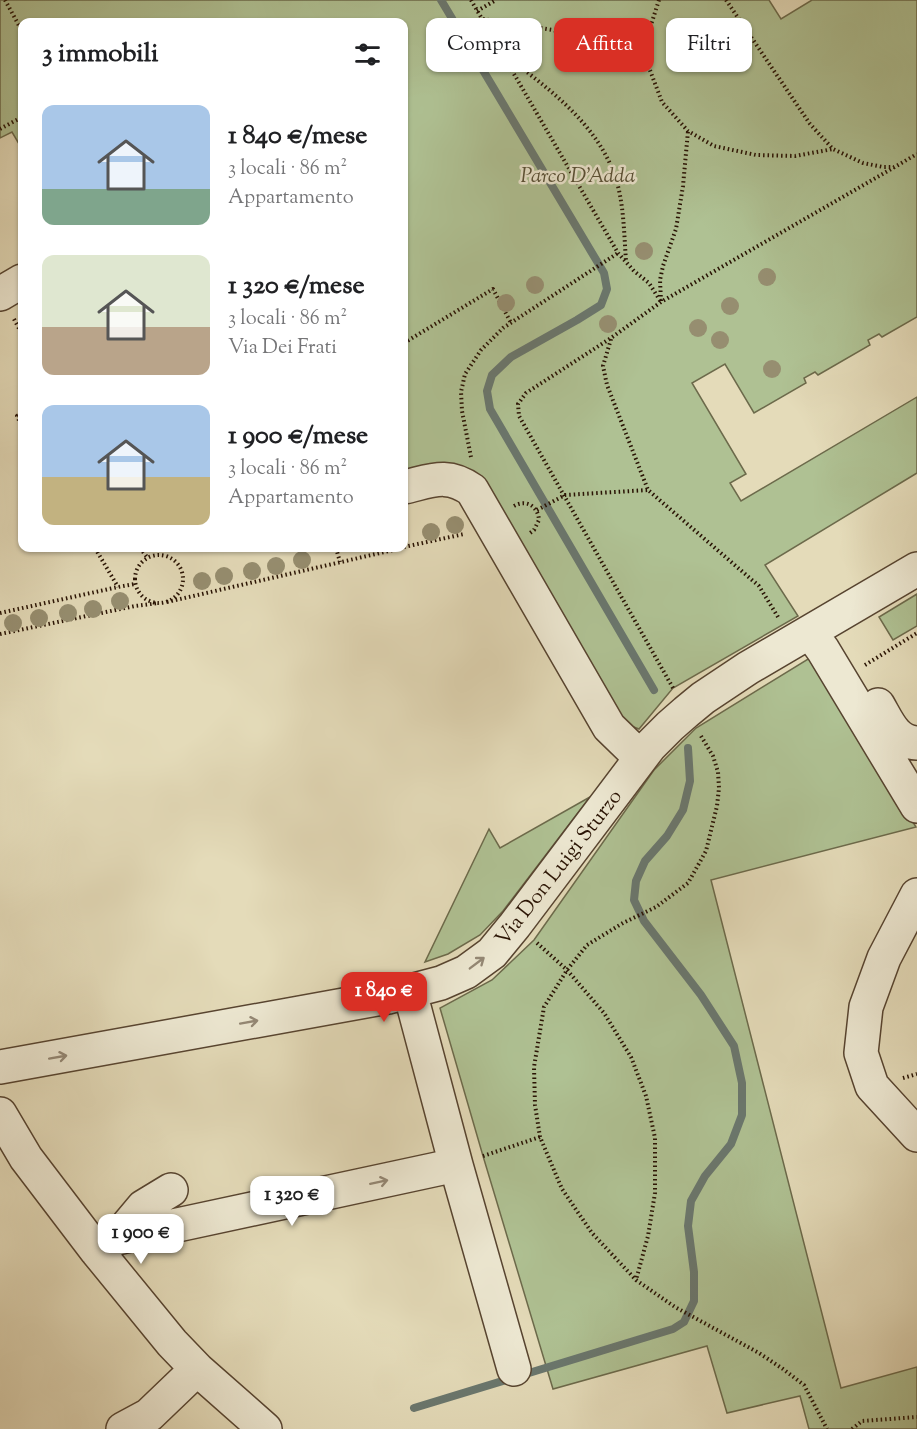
<!DOCTYPE html>
<html lang="it">
<head>
<meta charset="utf-8">
<style>
	:root { --surface:#fff; --page:#f6f6f6; --text:#202124; --muted:#757577; --accent:#d93025 }
	body { margin:0; font-family:"Sorts Mill Goudy",serif; background:var(--page); color:var(--text); height:100vh; display:flex; flex-direction:column; font-size:22px; white-space:nowrap }
	* { box-sizing:border-box; margin:0 }
	p { font-size:20px; color:var(--muted) }
	.icon { flex:none; width:33px; height:33px; fill:none; stroke:currentColor; stroke-width:2; stroke-linecap:round; stroke-linejoin:round }
	.map { position:relative; flex:1; overflow:hidden }
	.panel { position:absolute; left:18px; top:18px; width:390px; height:534px; display:flex; flex-direction:column; background:var(--surface); border-radius:12px; box-shadow:0 2px 4px #0004 }
	.panel>* { flex:none }
	.guide { position:absolute; left:426px; top:18px; width:400px; height:54px; display:flex; gap:12px }
	.price { position:absolute; translate:-50% -51px; padding:0 14px; border-radius:12px; background:#fff; color:#222; font-size:20px; line-height:39px; filter:drop-shadow(0 2px 3px #0008) }
	.price::after { content:''; position:absolute; left:50%; top:36px; width:18px; height:14px; margin-left:-9px; background:inherit; clip-path:polygon(0 0,100% 0,50% 100%) }
	.price.current { background:var(--accent); color:#fff }
	ul { padding:0; list-style:none }
	li { display:flex; align-items:center; gap:18px; height:150px; padding:0 24px }
	li span { display:grid; place-items:center; flex:none; width:168px; height:120px; border-radius:12px; color:#555 }
	li>.icon { margin-inline-start:auto }
	span .icon { width:72px; height:72px; fill:#fffc; stroke-width:1 }
	li b { font-size:26px }
	h2 { display:flex; justify-content:space-between; align-items:center; height:72px; padding:0 24px; font-size:26px }
	.tag { padding:0 21px; border-radius:12px; background:var(--surface); box-shadow:0 2px 4px #0004; font-size:21px; line-height:54px }
	.tag.current { background:var(--accent); color:#fff }
	.map>svg:first-child { display:block }
</style>
</head>
<body>
<div class="map">
<svg width="917" height="1429" viewBox="0 0 917 1429">
	<rect width="100%" height="100%" fill="#e4dbb9"/>
	<filter id="stains"><feTurbulence type="fractalNoise" baseFrequency=".00333" numOctaves="4"/><feColorMatrix values="0 0 0 0 .2 0 0 0 0 .09 0 0 0 0 .02 0 0 0 .5 -.17"/></filter>
	<radialGradient id="worn" r=".72"><stop offset=".6" stop-color="#630" stop-opacity="0"/><stop offset="1" stop-color="#630" stop-opacity=".3"/></radialGradient>
	<path fill="#afc193" stroke="#6c6a4b" stroke-width="1.5" d="M 0,0 L 769,0 L 781,19 L 812,0 L 917,0 L 917,317 L 882,337 L 879,334 L 868,340 L 870,345 L 818,375 L 815,372 L 804,378 L 806,383 L 754,413 L 725,364 L 692,383 L 746,474 L 730,483 L 741,501 L 917,397 L 917,473 L 765,565 L 798,616 L 673,688 L 639,729 L 618,721 L 483,485 L 404,476 L 404,22 L 22,22 L 22,149 L 12,132 L 0,138 Z
		M 917,594 L 917,626 L 893,640 L 879,617 Z
		M 813,656 L 916,827 L 711,880 L 841,1388 L 917,1367 L 917,1429 L 809,1429 L 800,1396 L 727,1413 L 707,1346 L 553,1389 L 483,1156 L 440,1008 L 492,980 L 534,940 L 654,770 L 696,728 Z
		M 590,797 L 503,911 L 480,935 L 448,954 L 425,962 L 489,829 L 500,848 Z"/>
	<g fill="none" stroke-linecap="round" stroke-linejoin="round">
		<path stroke="#6a776e" stroke-width="8" d="M 441,0 L 604,273 L 607,289 L 601,305 L 577,320 L 511,357 L 492,375 L 487,391 L 490,409 L 654,690
			M 414,1408 L 673,1329 L 684,1322 L 694,1301 L 694,1272 L 688,1226 L 691,1201 L 705,1176 L 731,1144 L 742,1115 L 742,1083 L 734,1046 L 701,995 L 644,921 L 634,900 L 636,881 L 645,861 L 667,836 L 683,810 L 690,781 L 688,748"/>
		<g stroke="#574430" stroke-width="36">
			<path id="minor" d="M 0,294 L 22,281
				M 404,487 C 431,481 447,472 472,490 L 609,727 L 641,758
				M 810,632 L 823,650 L 917,806
				M 878,705 C 888,722 895,742 917,743
				M 917,895 L 884,958 L 866,1007 L 861,1053 L 872,1086 L 917,1135
				M 410,992 L 456,1165 L 514,1369
				M 0,1067 L 388,997 L 441,983 L 466,972 L 492,953 L 515,925 L 650,746 L 670,726 L 686,712 L 703,698 L 748,668 L 917,569
				M 0,1114 L 26,1158 L 96,1250 L 172,1343 L 197,1369 L 265,1429
				M 117,1238 L 143,1207 L 171,1190
				M 96,1250 L 117,1238 L 456,1165
				M 123,1429 L 149,1415 L 197,1369"/>
		</g>
		<path stroke="#281203" stroke-width="4" stroke-dasharray="1.5 3" stroke-linecap="butt" d="M 5,0 L 22,31
			M 471,0 L 618,253 L 634,271 L 649,283 L 661,302
			M 659,0 L 650,28 L 648,65 L 662,102 L 688,131 L 714,146 L 756,155 L 795,156 L 833,149
			M 726,0 L 810,124 L 833,149 L 863,163 L 883,167 L 894,167
			M 477,11 L 496,0
			M 483,19 L 553,30 L 595,43 L 648,65
			M 506,56 C 549,89 598,124 616,179 C 624,205 624,234 626,261
			M 0,129 L 22,117
			M 661,301 L 660,280 L 663,266 L 676,229 L 683,186 L 688,131
			M 14,319 L 22,334
			M 611,339 L 603,366 L 607,385 L 648,490 L 759,586 L 778,617
			M 404,343 L 493,289 L 511,323
			M 22,413 L 17,416 L 22,427
			M 471,457 L 462,411 L 461,392 L 465,374 L 481,350 L 503,328 L 618,253
			M 514,506 C 526,499 538,506 539,520 L 534,530 L 530,533
			M 537,510 L 565,495 L 648,490
			M 404,547 L 464,534
			M 95,548 L 118,587
			M 140,548 L 147,557
			M 336,548 L 340,562
			M135 579a24 24 0 1 1 48 0a24 24 0 1 1-48 0Z
			M 167,602 L 402,548
			M 0,613 L 118,587 L 135,584
			M 0,634 L 135,606 L 159,603
			M 865,665 L 917,633
			M 673,688 L 519,416 L 518,404 L 526,393 L 611,338 L 661,302 L 917,154
			M 701,736 L 713,756 L 718,772 L 719,788 L 717,806 L 706,851 L 688,883 L 656,907 L 623,923 L 587,945 L 567,970 L 544,1007 L 534,1067 L 535,1105 L 540,1137 L 562,1189 L 592,1233 L 636,1280 L 675,1307 L 759,1353 L 783,1369 L 804,1385 L 827,1429
			M 537,943 L 567,970 L 604,1013 L 631,1057 L 646,1096 L 655,1138 L 655,1193 L 648,1236 L 636,1280
			M 903,1078 L 917,1074
			M 483,1156 L 540,1137
			M 852,1429 L 862,1421 L 917,1417"/>
		<use href="#minor" stroke="#ede8d2" stroke-width="33"/>
	</g>
	<g fill="#968e70">
		<circle cx="644" cy="251" r="9"/>
		<circle cx="767" cy="277" r="9"/>
		<circle cx="535" cy="285" r="9"/>
		<circle cx="506" cy="303" r="9"/>
		<circle cx="730" cy="306" r="9"/>
		<circle cx="608" cy="324" r="9"/>
		<circle cx="698" cy="328" r="9"/>
		<circle cx="720" cy="340" r="9"/>
		<circle cx="772" cy="369" r="9"/>
		<circle cx="455" cy="525" r="9"/>
		<circle cx="431" cy="532" r="9"/>
		<circle cx="302" cy="560" r="9"/>
		<circle cx="276" cy="566" r="9"/>
		<circle cx="252" cy="571" r="9"/>
		<circle cx="224" cy="576" r="9"/>
		<circle cx="202" cy="581" r="9"/>
		<circle cx="120" cy="601" r="9"/>
		<circle cx="93" cy="609" r="9"/>
		<circle cx="68" cy="613" r="9"/>
		<circle cx="39" cy="618" r="9"/>
		<circle cx="13" cy="623" r="9"/>
	</g>
	<defs><path id="oneway-shaft" d="M-6 0H5M1.5-3L5.5 0L1.5 3" fill="none" stroke-width="1.6" stroke-linecap="round" stroke-linejoin="round" transform="scale(1.5)"/></defs>
	<g stroke="#948875">
		<use href="#oneway-shaft" transform="translate(477 963) rotate(-37)"/>
		<use href="#oneway-shaft" transform="translate(249 1022) rotate(-10)"/>
		<use href="#oneway-shaft" transform="translate(58 1057) rotate(-10)"/>
		<use href="#oneway-shaft" transform="translate(379 1182) rotate(-12)"/>
	</g>
	<g text-anchor="middle" stroke-width="5" stroke-linejoin="round" paint-order="stroke">
		<g font-size="21" font-style="italic" fill="#574f35" stroke="#ede8d2">
			<text x="578" y="182">Parco D'Adda</text>
		</g>
		<g font-size="21" fill="#281203" stroke="#ede8d2">
			<text transform="translate(558 867) rotate(-52)" y="7">Via Don Luigi Sturzo</text>
		</g>
	</g>
	<rect width="100%" height="100%" filter="url(#stains)"/>
	<rect width="100%" height="100%" fill="url(#worn)"/>
</svg>
<b class="price current" style="left:384px;top:1023px">1 840 €</b>
<b class="price" style="left:292px;top:1227px">1 320 €</b>
<b class="price" style="left:141px;top:1265px">1 900 €</b>
<div class="guide">
<a class="tag">Compra</a>
<a class="tag current">Affitta</a>
<a class="tag">Filtri</a>
</div>
<section class="panel">
<h2>3 immobili<svg class="icon" aria-label="filters" viewBox="0 0 24 24"><path d="M4 7h16M4 17h16"/><circle cx="9" cy="7" r="2"/><circle cx="15" cy="17" r="2"/></svg></h2>
<ul>
<li><span style="background:linear-gradient(#a9c7e8 70%,#7fa58c 0)"><svg class="icon" aria-label="home" viewBox="0 0 24 24"><path d="M3 11l9-7 9 7M6 9v11h12V9"/></svg></span><div><b>1 840 €/mese</b><p>3 locali · 86 m²</p><p>Appartamento</p></div></li>
<li><span style="background:linear-gradient(#dfe7d0 60%,#b9a48a 0)"><svg class="icon" aria-label="home" viewBox="0 0 24 24"><path d="M3 11l9-7 9 7M6 9v11h12V9"/></svg></span><div><b>1 320 €/mese</b><p>3 locali · 86 m²</p><p>Via Dei Frati</p></div></li>
<li><span style="background:linear-gradient(#a9c7e8 60%,#c2b280 0)"><svg class="icon" aria-label="home" viewBox="0 0 24 24"><path d="M3 11l9-7 9 7M6 9v11h12V9"/></svg></span><div><b>1 900 €/mese</b><p>3 locali · 86 m²</p><p>Appartamento</p></div></li>
</ul>
</section>
</div>
</body>
</html>
